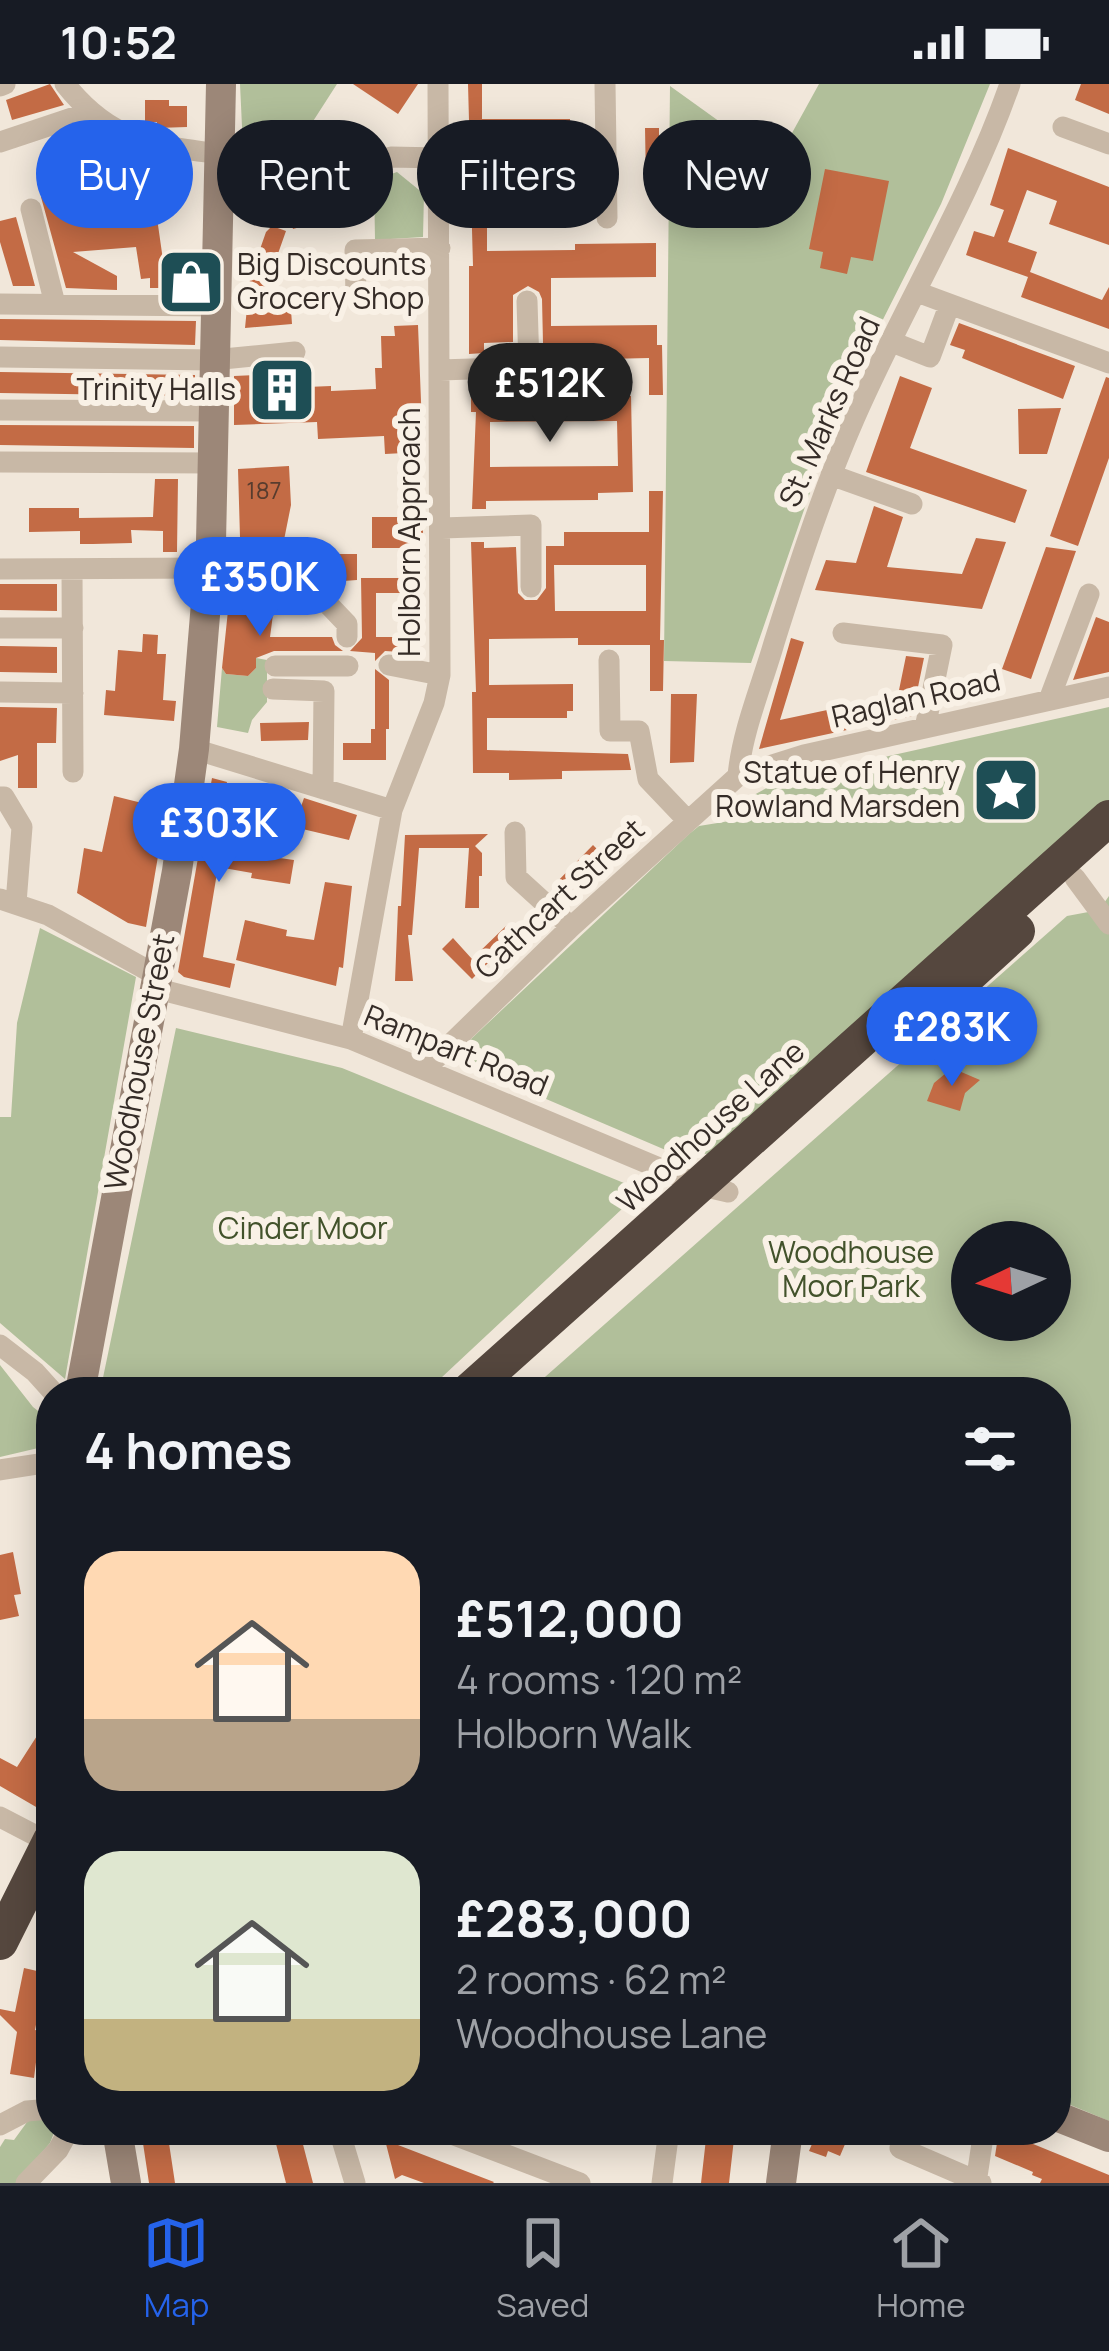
<!DOCTYPE html>
<html lang="en">
<head>
<meta charset="utf-8">
<style>
	:root { --surface:#171b24; --page:#20242c; --text:#f1f3f6; --muted:#9ea1a6; --line:#363941; --accent:#2563eb }
	body { margin:0; font-family:Manrope,sans-serif; background:var(--page); color:var(--text); height:100vh; display:flex; flex-direction:column; font-size:45px; white-space:nowrap }
	* { box-sizing:border-box; margin:0 }
	p { font-size:39px; color:var(--muted) }
	.icon { flex:none; width:66px; height:66px; fill:none; stroke:currentColor; stroke-width:2; stroke-linecap:round; stroke-linejoin:round }
	.map { position:relative; flex:1; overflow:hidden }
	.drawer { position:absolute; left:36px; top:1293px; width:1035px; height:768px; display:flex; flex-direction:column; background:var(--surface); border-radius:48px; box-shadow:0 6px 30px #0003 }
	.drawer>* { flex:none }
	.banner { position:absolute; left:36px; top:36px; width:1038px; height:108px; display:flex; gap:24px }
	.needle { width:78px; rotate:266deg }
	.fabs { position:absolute; left:951px; top:1137px; display:grid; gap:24px }
	.fabs a { display:grid; place-items:center; width:120px; height:120px; border-radius:50%; background:var(--surface); box-shadow:0 6px 30px #0003; font-size:60px }
	.price { position:absolute; translate:-50% -102px; padding:0 27px; border-radius:42px; background:var(--accent); color:#fff; font-size:39px; line-height:78px; filter:drop-shadow(0 3px 6px #0008) }
	.price::after { content:''; position:absolute; left:50%; top:72px; width:36px; height:27px; margin-left:-18px; background:inherit; clip-path:polygon(0 0,100% 0,50% 100%) }
	.price.on { background:#222; color:#fff }
	ul { padding:0; list-style:none }
	li { display:flex; align-items:center; gap:36px; height:300px; padding:0 48px }
	li span { display:grid; place-items:center; flex:none; width:336px; height:240px; border-radius:36px; color:#555 }
	li>.icon { margin-inline-start:auto }
	span .icon { width:144px; height:144px; fill:#fffc; stroke-width:1 }
	li b { font-size:51px }
	h2 { display:flex; justify-content:space-between; align-items:center; height:144px; padding:0 48px; font-size:51px }
	.chip { padding:0 42px; border-radius:54px; background:var(--surface); box-shadow:0 6px 30px #0003; font-size:42px; line-height:108px }
	.chip.on { background:var(--accent); color:#fff }
	.status { display:flex; justify-content:space-between; align-items:center; height:84px; padding:0 60px; background:var(--surface); direction:ltr }
	.status svg { height:33px; fill:currentColor }
	.dock { display:flex; justify-content:space-around; align-items:center; height:168px; border-top:3px solid var(--line); background:var(--surface); font-size:33px; color:var(--muted) }
	.dock a { display:grid; justify-items:center; gap:6px }
	.dock .on { color:var(--accent) }
	.map>svg:first-child { display:block }
</style>
</head>
<body>
<div class="status"><b>10:52</b><svg viewBox="0 0 49 12"><path d="M0 12V9h3v3zM5 12V6h3v6zM10 12V3h3v9zM15 12V0h3v12zM26 1h20v11H26zM47 4h2v5h-2z"/></svg></div>
<div class="map">
<svg width="1109" height="2099" viewBox="0 0 1109 2099">
	<rect width="100%" height="100%" fill="#f1e7da"/>
	<path fill="#b1bf9a" fill-rule="evenodd" d="M 240,0 L 337,0 L 290,73 L 244,85 Z
		M 819,0 L 990,0 L 941,120 L 841,319 L 751,579 L 664,577 L 670,2 L 776,78 Z
		M 397,88 L 424,110 L 423,153 L 375,156 L 374,96 Z
		M 256,574 L 267,576 L 267,618 L 252,636 L 248,649 L 217,643 L 222,584 L 226,590 L 248,592 L 256,584 Z
		M 1109,623 L 1109,719 L 721,1068 L 682,1073 L 455,976 L 454,971 L 689,750 L 699,742 L 736,736 L 752,712 L 781,696 Z
		M 1109,812 L 1109,2037 L 1056,2015 L 1056,1308 L 528,1308 L 1067,832 L 1099,826 ZM 972,1158 L 1050,1158 L 1050,1236 L 972,1236 Z
		M 40,844 L 136,893 L 65,1295 L 0,1239 L 0,1033 L 11,1033 L 17,939 Z
		M 176,944 L 342,984 L 624,1099 L 623,1124 L 426,1308 L 100,1308 Z
		M 0,1281 L 33,1323 L 51,1337 L 51,1361 L 0,1373 Z
		M 51,2030 L 51,2046 L 55,2046 L 50,2059 L 16,2099 L 0,2099 L 0,2063 L 5,2055 L 14,2056 L 30,2034 Z"/>
	<path fill="#c36b45" fill-rule="evenodd" d="M 50,0 L 64,21 L 12,36 L 6,16 Z
		M 353,0 L 418,0 L 398,30 Z
		M 468,0 L 482,0 L 482,35 L 570,35 L 570,52 L 482,52 L 482,90 L 563,90 L 563,97 L 570,97 L 570,124 L 487,124 L 487,167 L 575,166 L 575,160 L 656,159 L 656,193 L 551,194 L 551,242 L 657,241 L 657,261 L 662,261 L 663,311 L 649,311 L 649,274 L 563,276 L 563,259 L 543,259 L 542,215 L 539,208 L 528,202 L 513,211 L 513,258 L 484,259 L 484,269 L 469,270 L 469,182 L 473,182 Z
		M 1081,0 L 1109,0 L 1109,30 L 1075,16 Z
		M 145,16 L 169,16 L 169,22 L 187,22 L 187,43 L 157,44 L 157,38 L 145,38 Z
		M 645,44 L 659,44 L 659,99 L 646,99 Z
		M 1008,64 L 1109,103 L 1109,161 L 1049,140 L 1057,117 L 1027,106 L 1008,158 L 1037,168 L 1030,188 L 1102,216 L 1109,203 L 1109,245 L 1021,213 L 1028,193 L 966,171 L 974,147 L 994,153 L 1004,126 L 990,121 Z
		M 107,76 L 129,128 L 156,127 L 163,176 L 195,176 L 195,204 L 150,204 L 150,194 L 141,195 L 136,163 L 73,168 L 117,192 L 117,206 L 66,204 L 41,113 L 92,109 L 83,87 Z
		M 825,85 L 889,97 L 873,177 L 851,173 L 847,190 L 820,184 L 823,168 L 809,165 Z
		M 353,108 L 358,127 L 293,145 L 287,126 Z
		M 16,133 L 31,187 L 35,202 L 13,202 L 0,158 L 0,137 Z
		M 272,142 L 286,147 L 268,198 L 264,229 L 291,226 L 292,240 L 245,244 L 250,194 L 266,148 Z
		M 0,235 L 196,237 L 195,261 L 0,256 Z
		M 959,239 L 1075,282 L 1063,315 L 962,274 L 965,266 L 950,261 Z
		M 418,241 L 423,368 L 385,370 L 384,352 L 318,355 L 317,338 L 234,341 L 234,292 L 306,289 L 307,303 L 331,302 L 331,307 L 376,305 L 375,284 L 382,284 L 381,252 L 395,252 L 394,242 Z
		M 0,288 L 195,291 L 195,312 L 0,309 Z
		M 900,292 L 932,304 L 910,364 L 1027,406 L 1015,439 L 866,388 Z
		M 1106,293 L 1109,294 L 1109,374 L 1078,462 L 1050,452 Z
		M 485,299 L 485,304 L 598,304 L 598,311 L 605,313 L 631,312 L 633,408 L 598,409 L 598,416 L 486,417 L 486,425 L 472,425 L 476,328 L 471,328 L 471,300 ZM 617,337 L 618,382 L 490,383 L 490,338 Z
		M 1061,324 L 1047,370 L 1019,370 L 1018,325 Z
		M 0,341 L 194,342 L 194,364 L 0,361 Z
		M 289,382 L 291,421 L 282,466 L 269,466 L 268,494 L 234,493 L 235,453 L 240,453 L 238,385 Z
		M 155,395 L 178,395 L 177,468 L 163,468 L 163,447 L 131,446 L 132,459 L 93,460 L 80,460 L 80,447 L 29,448 L 29,424 L 79,424 L 79,434 L 153,433 Z
		M 649,407 L 663,407 L 660,556 L 664,556 L 663,607 L 650,607 L 650,561 L 578,561 L 578,554 L 489,555 L 489,601 L 573,600 L 573,627 L 567,627 L 567,634 L 487,634 L 487,666 L 628,670 L 631,686 L 562,687 L 562,695 L 509,696 L 509,689 L 473,689 L 472,608 L 476,608 L 471,458 L 484,458 L 484,464 L 516,463 L 518,509 L 525,516 L 537,516 L 546,504 L 546,462 L 564,462 L 564,448 L 649,448 ZM 554,481 L 646,481 L 646,527 L 555,527 Z
		M 874,422 L 903,433 L 887,483 L 962,490 L 976,454 L 1006,458 L 982,525 L 815,506 L 826,476 L 856,479 Z
		M 372,433 L 423,433 L 423,464 L 372,464 Z
		M 1046,463 L 1076,467 L 1031,595 L 1002,585 Z
		M 331,470 L 357,470 L 357,496 L 302,500 L 302,474 L 331,474 Z
		M 361,494 L 417,494 L 417,509 L 376,509 L 376,553 L 417,553 L 417,569 L 385,567 L 375,577 L 375,569 L 350,567 L 362,554 Z
		M 0,500 L 57,500 L 57,527 L 0,526 Z
		M 229,517 L 274,523 L 270,553 L 332,553 L 335,561 L 343,567 L 274,567 L 256,574 L 256,584 L 248,592 L 226,590 L 222,584 Z
		M 1096,533 L 1109,538 L 1109,588 L 1073,596 Z
		M 143,550 L 158,551 L 157,570 L 166,570 L 163,616 L 176,617 L 174,637 L 104,631 L 106,606 L 115,607 L 118,566 L 142,568 Z
		M 791,554 L 804,558 L 780,636 L 898,611 L 906,572 L 924,574 L 912,632 L 759,665 Z
		M 0,562 L 57,563 L 57,589 L 0,588 Z
		M 375,585 L 389,596 L 389,645 L 380,645 L 386,645 L 386,676 L 343,676 L 343,659 L 371,659 L 371,645 L 375,645 Z
		M 671,610 L 697,610 L 694,678 L 670,679 Z
		M 0,623 L 57,624 L 56,659 L 37,659 L 37,704 L 18,704 L 18,671 L 0,677 Z
		M 309,638 L 308,656 L 261,657 L 260,639 Z
		M 212,694 L 227,698 L 225,708 L 237,712 L 227,756 L 231,756 L 230,767 L 294,776 L 290,800 L 251,794 L 252,789 L 218,783 L 203,873 L 235,880 L 230,904 L 184,893 L 178,888 Z
		M 114,712 L 166,725 L 146,843 L 128,839 L 77,809 L 84,764 L 102,768 Z
		M 304,714 L 357,731 L 349,756 L 294,743 Z
		M 488,750 L 475,762 L 482,769 L 482,792 L 470,792 L 479,792 L 479,824 L 465,824 L 469,764 L 419,764 L 412,851 L 408,851 L 413,897 L 395,897 L 398,822 L 410,822 L 401,822 L 405,751 Z
		M 593,761 L 603,771 L 562,813 L 552,803 Z
		M 325,798 L 352,802 L 343,884 L 339,883 L 336,902 L 236,876 L 245,836 L 287,846 L 286,852 L 314,856 Z
		M 508,840 L 517,850 L 472,895 L 442,865 L 453,854 L 472,875 Z
		M 952,984 L 980,996 L 965,1009 L 960,1027 L 927,1017 L 934,999 Z
		M 13,1468 L 21,1510 L 14,1511 L 19,1532 L 0,1536 L 0,1471 Z
		M 51,1630 L 51,1716 L 43,1727 L 0,1702 L 0,1674 L 17,1683 Z
		M 24,1884 L 46,1889 L 35,1946 L 40,1947 L 34,1994 L 10,1990 L 17,1948 L 0,1931 L 0,1925 L 15,1928 Z
		M 141,2046 L 167,2046 L 175,2099 L 149,2099 Z
		M 707,2046 L 735,2046 L 729,2099 L 701,2099 Z
		M 818,2046 L 851,2046 L 840,2072 L 828,2067 L 826,2073 L 809,2067 Z
		M 999,2046 L 1109,2091 L 1109,2099 L 1040,2099 L 1042,2095 L 1032,2091 L 1033,2088 L 995,2072 Z
		M 300,2049 L 313,2099 L 286,2099 L 275,2056 Z
		M 385,2056 L 494,2098 L 493,2099 L 424,2099 L 402,2091 L 395,2095 Z"/>
	<g fill="none" stroke-linecap="round" stroke-linejoin="round">
		<path stroke="#c8b8a6" stroke-width="21" d="M 65,0 C 111,58 152,61 221,70
			M 605,0 L 607,134
			M 0,2 L 5,0
			M 1063,43 L 1109,60
			M 0,58 L 87,29
			M 273,107 L 391,73 L 439,74
			M 31,125 L 55,220
			M 917,208 L 1109,279
			M 356,212 L 355,166 L 440,164
			M 0,220 L 215,222
			M 892,258 L 930,273 L 949,222
			M 0,273 L 213,276 L 295,268
			M 440,286 L 529,283 L 527,217
			M 0,326 L 212,327
			M 0,378 L 212,379
			M 831,391 L 912,420
			M 442,444 L 531,441 L 531,503
			M 0,485 L 210,484
			M 72,486 L 73,688
			M 295,516 L 326,518 L 347,540 L 347,553
			M 0,544 L 73,544
			M 843,549 L 942,561 L 925,644
			M 609,576 L 610,647 L 639,647 L 648,695 L 688,737
			M 389,581 L 440,591
			M 275,582 L 348,582
			M 273,605 L 324,607 L 323,705
			M 0,608 L 73,609
			M 1049,616 L 1089,510
			M 194,665 L 392,726
			M 738,692 C 742,647 762,601 774,559 C 798,483 823,406 855,333 C 904,221 969,117 1010,0
			M 0,713 L 4,713 L 22,743 L 16,819
			M 515,748 L 516,793 L 571,843
			M 1075,794 L 1109,840
			M 0,815 L 48,831 L 156,891
			M 154,904 L 351,955 L 702,1102 L 728,1108
			M 351,955 L 392,726 L 434,619 L 440,591 L 438,0
			M 425,985 L 571,843 L 738,692 L 804,671 L 1109,603
			M 0,1261 L 35,1288 L 53,1308
			M 0,1386 L 51,1378
			M 0,1733 L 50,1759
			M 0,2041 L 27,2027 L 51,2025
			M 339,2046 L 355,2099
			M 441,2046 L 580,2099
			M 900,2064 L 981,2099
			M 26,2099 L 58,2066 L 69,2046
			M 662,2099 L 669,2046
			M 976,2099 L 984,2046"/>
		<path stroke="#9c8778" stroke-width="30" d="M 80,1308 L 177,787 L 194,665 L 211,458 L 221,0
			M 1056,2032 L 1109,2053
			M 117,2046 L 126,2099
			M 781,2099 L 788,2046"/>
		<path stroke="#55473e" stroke-width="36" d="M 894,959 L 1017,847
			M 468,1308 L 1109,734
			M 0,1858 L 51,1756"/>
	</g>
	<defs>
		<g id="shop-square" transform="scale(3.45)"><rect x="-9" y="-9" width="18" height="18" rx="4" fill="#1e4e55" stroke="#f9f1e6"/><path d="M-5-2.5h2.3a2.7 3.5 0 0 1 5.4 0H5L5.5 6h-11ZM-1.5-2.5h3a1.5 2.3 0 0 0-3 0Z" fill="#fff"/></g>
		<g id="building-square" transform="scale(3.45)"><rect x="-9" y="-9" width="18" height="18" rx="4" fill="#1e4e55" stroke="#f9f1e6"/><path d="M-4-6H4V6H1V3H-1V6H-4ZM-2.5-4.3h1.7v1.8h-1.7ZM.8-4.3h1.7v1.8H.8ZM-2.5-1h1.7V.8h-1.7ZM.8-1h1.7V.8H.8Z" fill="#fff"/></g>
		<g id="sight-square" transform="scale(3.45)"><rect x="-9" y="-9" width="18" height="18" rx="4" fill="#1e4e55" stroke="#f9f1e6"/><path d="M0-6L1.8-2.2L6-1.7L2.9 1.2L3.7 5.4L0 3.3L-3.7 5.4L-2.9 1.2L-6-1.7L-1.8-2.2Z" fill="#fff"/></g>
	</defs>
	<g fill-rule="evenodd">
		<use href="#shop-square" x="191" y="198"/>
		<use href="#building-square" x="282" y="306"/>
		<use href="#sight-square" x="1006" y="706"/>
	</g>
	<g text-anchor="middle" stroke-width="12" stroke-linejoin="round" paint-order="stroke">
		<g font-size="24" fill="#583c2e">
			<text x="264" y="415">187</text>
		</g>
		<g font-size="30" fill="#352c27" stroke="#f9f1e6" text-anchor="end">
			<text x="237" y="191" text-anchor="start">Big Discounts<tspan x="237" dy="34">Grocery Shop</tspan></text>
			<text x="236" y="316">Trinity Halls</text>
			<text x="960" y="699">Statue of Henry<tspan x="960" dy="34">Rowland Marsden</tspan></text>
		</g>
		<g font-size="30" fill="#352c27" stroke="#f9f1e6">
			<text transform="translate(830 328) rotate(-66)" y="10">St. Marks Road</text>
			<text transform="translate(410 448) rotate(-90)" y="10">Holborn Approach</text>
			<text transform="translate(916 615) rotate(-13)" y="10">Raglan Road</text>
			<text transform="translate(560 815) rotate(-43)" y="10">Cathcart Street</text>
			<text transform="translate(456 967) rotate(22)" y="10">Rampart Road</text>
			<text transform="translate(140 978) rotate(-79)" y="10">Woodhouse Street</text>
			<text transform="translate(711 1043) rotate(-42)" y="10">Woodhouse Lane</text>
		</g>
		<g font-size="30" fill="#42522b" stroke="#f9f1e6">
			<text x="303" y="1155">Cinder Moor</text>
			<text x="851" y="1179">Woodhouse<tspan x="851" dy="34">Moor Park</tspan></text>
		</g>
	</g>
</svg>
<div class="fabs">
<a><svg class="needle" viewBox="-14 -14 28 28"><path d="M0-13l5 13h-10z" fill="#e53935"/><path d="M0 13l5-13h-10z" fill="#9ea1a6"/></svg></a>
</div>
<b class="price on" style="left:550px;top:361px">£512K</b>
<b class="price" style="left:260px;top:555px">£350K</b>
<b class="price" style="left:219px;top:801px">£303K</b>
<b class="price" style="left:952px;top:1005px">£283K</b>
<div class="banner">
<a class="chip on">Buy</a>
<a class="chip">Rent</a>
<a class="chip">Filters</a>
<a class="chip">New</a>
</div>
<section class="drawer">
<h2>4 homes<svg class="icon" aria-label="filters" viewBox="0 0 24 24"><path d="M4 7h16M4 17h16"/><circle cx="9" cy="7" r="2"/><circle cx="15" cy="17" r="2"/></svg></h2>
<ul>
<li><span style="background:linear-gradient(#ffd9b3 70%,#b9a48a 0)"><svg class="icon" aria-label="home" viewBox="0 0 24 24"><path d="M3 11l9-7 9 7M6 9v11h12V9"/></svg></span><div><b>£512,000</b><p>4 rooms · 120 m²</p><p>Holborn Walk</p></div></li>
<li><span style="background:linear-gradient(#dfe7d0 70%,#c2b280 0)"><svg class="icon" aria-label="home" viewBox="0 0 24 24"><path d="M3 11l9-7 9 7M6 9v11h12V9"/></svg></span><div><b>£283,000</b><p>2 rooms · 62 m²</p><p>Woodhouse Lane</p></div></li>
</ul>
</section>
</div>
<nav class="dock">
<a class="on"><svg class="icon" aria-label="map" viewBox="0 0 24 24"><path d="M3 6l6-2 6 2 6-2v14l-6 2-6-2-6 2zM9 4v14M15 6v14"/></svg>Map</a>
<a><svg class="icon" aria-label="saved" viewBox="0 0 24 24"><path d="M7 4h10v16l-5-4-5 4z"/></svg>Saved</a>
<a><svg class="icon" aria-label="home" viewBox="0 0 24 24"><path d="M3 11l9-7 9 7M6 9v11h12V9"/></svg>Home</a>
</nav>
</body>
</html>
